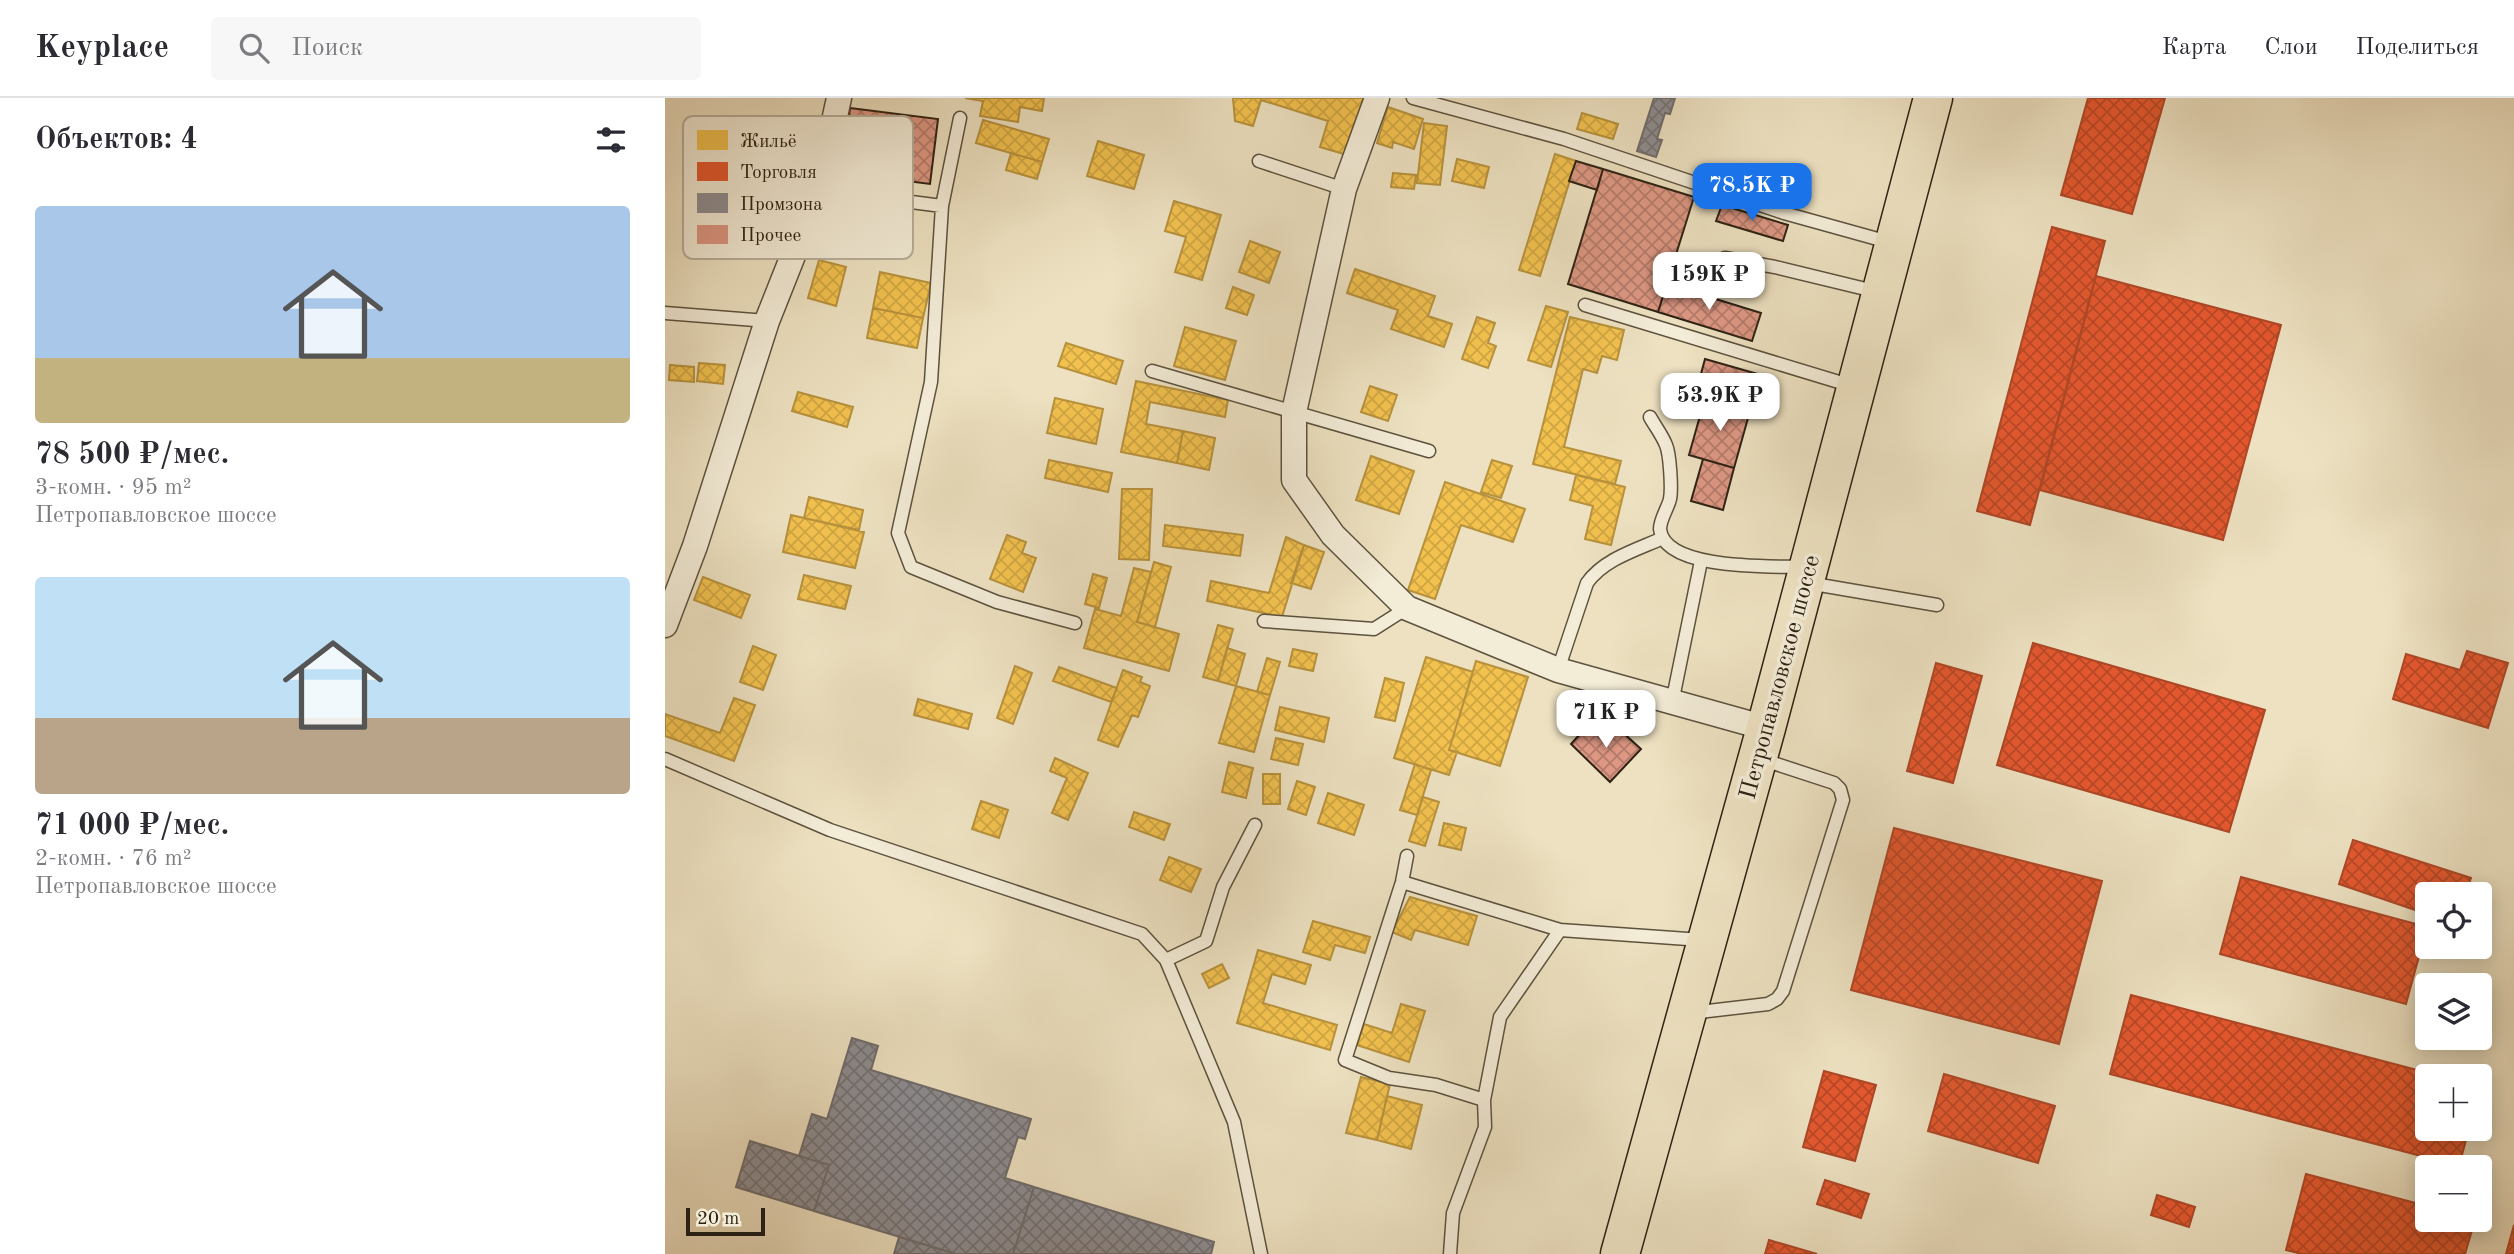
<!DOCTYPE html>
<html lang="ru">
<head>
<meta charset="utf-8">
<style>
	:root { --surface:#fff; --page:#f7f7f7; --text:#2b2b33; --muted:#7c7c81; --line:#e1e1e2; --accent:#1a73e8 }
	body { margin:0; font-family:"Old Standard TT",serif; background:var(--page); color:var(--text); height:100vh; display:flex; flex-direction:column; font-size:26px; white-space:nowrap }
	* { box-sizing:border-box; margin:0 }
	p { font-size:23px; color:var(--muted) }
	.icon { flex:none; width:38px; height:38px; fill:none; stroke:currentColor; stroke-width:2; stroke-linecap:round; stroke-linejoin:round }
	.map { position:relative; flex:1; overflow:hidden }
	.drawer { display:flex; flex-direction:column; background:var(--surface); width:665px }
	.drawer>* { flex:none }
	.buttons { position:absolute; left:1750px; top:784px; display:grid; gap:14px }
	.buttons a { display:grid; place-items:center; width:77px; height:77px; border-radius:7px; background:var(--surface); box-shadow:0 4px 18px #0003; font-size:35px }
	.scale { position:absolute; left:21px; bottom:18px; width:79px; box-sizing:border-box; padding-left:7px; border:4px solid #2d2213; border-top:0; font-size:19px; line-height:24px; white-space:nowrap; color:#2d2213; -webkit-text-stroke:5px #f3ecd7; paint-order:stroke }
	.price { position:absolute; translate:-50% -60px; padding:0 16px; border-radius:14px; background:#fff; color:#222; font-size:23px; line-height:46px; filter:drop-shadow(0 2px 4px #0008) }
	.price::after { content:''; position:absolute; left:50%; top:42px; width:21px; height:16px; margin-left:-10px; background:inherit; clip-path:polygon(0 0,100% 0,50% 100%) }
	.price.on { background:var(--accent); color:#fff }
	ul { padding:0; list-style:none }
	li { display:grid; align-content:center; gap:14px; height:371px; padding:0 35px }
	li span { display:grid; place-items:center; height:217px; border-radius:7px; color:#555 }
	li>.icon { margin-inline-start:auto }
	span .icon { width:126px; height:126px; fill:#fffc; stroke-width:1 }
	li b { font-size:30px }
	h2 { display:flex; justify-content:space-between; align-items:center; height:84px; padding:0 35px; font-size:30px }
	header { display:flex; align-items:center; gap:42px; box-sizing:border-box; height:98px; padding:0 35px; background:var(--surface); border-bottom:2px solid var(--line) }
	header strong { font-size:33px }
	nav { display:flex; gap:38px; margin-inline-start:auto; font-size:24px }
	.search { width:490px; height:63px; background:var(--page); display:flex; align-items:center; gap:18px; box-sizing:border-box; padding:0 24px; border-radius:7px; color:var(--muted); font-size:26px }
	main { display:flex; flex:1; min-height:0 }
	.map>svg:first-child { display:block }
</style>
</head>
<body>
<header>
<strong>Keyplace</strong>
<div class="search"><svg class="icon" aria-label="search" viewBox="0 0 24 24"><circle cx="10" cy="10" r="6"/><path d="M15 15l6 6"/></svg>Поиск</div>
<nav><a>Карта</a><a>Слои</a><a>Поделиться</a></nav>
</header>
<main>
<section class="drawer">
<h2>Объектов: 4<svg class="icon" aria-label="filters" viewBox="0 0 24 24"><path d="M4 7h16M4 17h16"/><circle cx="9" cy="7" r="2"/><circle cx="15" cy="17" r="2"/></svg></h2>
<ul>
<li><span style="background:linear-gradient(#a9c7e8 70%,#c2b280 0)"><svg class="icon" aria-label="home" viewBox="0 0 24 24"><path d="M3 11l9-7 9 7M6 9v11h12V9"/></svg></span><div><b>78 500 ₽/мес.</b><p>3-комн. · 95 m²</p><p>Петропавловское шоссе</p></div></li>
<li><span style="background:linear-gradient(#bfe0f5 65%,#b9a48a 0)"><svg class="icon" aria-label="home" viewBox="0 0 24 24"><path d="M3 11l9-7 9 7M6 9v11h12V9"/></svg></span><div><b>71 000 ₽/мес.</b><p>2-комн. · 76 m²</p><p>Петропавловское шоссе</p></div></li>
</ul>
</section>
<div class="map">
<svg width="1849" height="1156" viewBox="0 0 1849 1156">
	<defs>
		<pattern id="homes-cross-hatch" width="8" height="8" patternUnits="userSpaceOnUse" patternTransform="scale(1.75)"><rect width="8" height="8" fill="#f2c14e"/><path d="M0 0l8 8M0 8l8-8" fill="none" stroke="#d0a643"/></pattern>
		<pattern id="shops-cross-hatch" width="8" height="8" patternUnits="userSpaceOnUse" patternTransform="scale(1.75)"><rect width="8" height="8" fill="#e4572e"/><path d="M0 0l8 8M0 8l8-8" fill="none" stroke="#b94826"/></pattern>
		<pattern id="industry-cross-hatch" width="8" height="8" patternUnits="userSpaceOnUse" patternTransform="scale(1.75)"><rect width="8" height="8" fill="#8d8d92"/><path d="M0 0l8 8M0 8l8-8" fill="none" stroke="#747376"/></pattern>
		<pattern id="building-cross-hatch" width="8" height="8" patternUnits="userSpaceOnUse" patternTransform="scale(1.75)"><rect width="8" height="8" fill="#dd9783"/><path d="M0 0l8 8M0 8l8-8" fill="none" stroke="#b47b6a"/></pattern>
	</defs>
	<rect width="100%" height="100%" fill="#ede1c1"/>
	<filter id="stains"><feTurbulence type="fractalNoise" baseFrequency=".00286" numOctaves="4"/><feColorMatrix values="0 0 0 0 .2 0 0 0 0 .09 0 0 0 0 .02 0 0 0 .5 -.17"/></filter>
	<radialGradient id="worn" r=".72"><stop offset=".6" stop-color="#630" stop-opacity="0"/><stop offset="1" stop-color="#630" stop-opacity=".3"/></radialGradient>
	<path fill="url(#homes-cross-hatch)" stroke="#b7913c" stroke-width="2" d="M 300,0 L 379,0 L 377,13 L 355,9 L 353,24 L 315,18 L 318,3 Z
		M 568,0 L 700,0 L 682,57 L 655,49 L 663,23 L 596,2 L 588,28 L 570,23 Z
		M 723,9 L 758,21 L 749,51 L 728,44 L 727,50 L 712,45 Z
		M 917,15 L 953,26 L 948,41 L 912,31 Z
		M 318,22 L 384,41 L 377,64 L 311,45 Z
		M 759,25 L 782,28 L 775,87 L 752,85 Z
		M 433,43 L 479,57 L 469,91 L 422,78 Z
		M 346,55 L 377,64 L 372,81 L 341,72 Z
		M 890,56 L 911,63 L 875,178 L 854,172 Z
		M 792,61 L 824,69 L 819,90 L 787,83 Z
		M 728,75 L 751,77 L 749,91 L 726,89 Z
		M 509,103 L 556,117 L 537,182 L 510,174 L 521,139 L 500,133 Z
		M 585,143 L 615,154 L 604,185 L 574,174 Z
		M 154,162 L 181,169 L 171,208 L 143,200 Z
		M 690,171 L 770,198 L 763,218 L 787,226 L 779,249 L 726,231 L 733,212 L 682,195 Z
		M 215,174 L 266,185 L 258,220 L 208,210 Z
		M 568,189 L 589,197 L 582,217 L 561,210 Z
		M 881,208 L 903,214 L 886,269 L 863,262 Z
		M 208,210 L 258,220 L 252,250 L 202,240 Z
		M 812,219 L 830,225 L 823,245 L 831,248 L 823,270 L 797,261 Z
		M 905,219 L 959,232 L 952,262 L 937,258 L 932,275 L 918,271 L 899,349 L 956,363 L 950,386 L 868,366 Z
		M 520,229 L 571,243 L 560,282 L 509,268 Z
		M 401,245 L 458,263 L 451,286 L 393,268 Z
		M 34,265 L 60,267 L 58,286 L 32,283 Z
		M 5,267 L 29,269 L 29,284 L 4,282 Z
		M 471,283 L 563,302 L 560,319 L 485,304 L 481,326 L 518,333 L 512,365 L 456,354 Z
		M 705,288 L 732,297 L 723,323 L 696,314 Z
		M 133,294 L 188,309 L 182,329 L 127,313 Z
		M 390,300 L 438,311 L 431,346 L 382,335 Z
		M 518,333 L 550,340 L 544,372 L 512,365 Z
		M 706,358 L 749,373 L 734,416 L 691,402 Z
		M 384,362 L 447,375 L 443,394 L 380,380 Z
		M 827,362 L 847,368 L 836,400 L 816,394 Z
		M 911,377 L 960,389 L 946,447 L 920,441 L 928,408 L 905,402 Z
		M 780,384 L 860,411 L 848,444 L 796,427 L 770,501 L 743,492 Z
		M 457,391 L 487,391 L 484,462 L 454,461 Z
		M 144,399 L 198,412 L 194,432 L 139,420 Z
		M 126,417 L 199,434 L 190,470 L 118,454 Z
		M 500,427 L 578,437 L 575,458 L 498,448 Z
		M 342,437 L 361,444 L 357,455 L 371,460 L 358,494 L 325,481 Z
		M 621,439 L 639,447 L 617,519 L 542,503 L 546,483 L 604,495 Z
		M 639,447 L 659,454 L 646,491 L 626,485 Z
		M 489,464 L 506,469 L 490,529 L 472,524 Z
		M 469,470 L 486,474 L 472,524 L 514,536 L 504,573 L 419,550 L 430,511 L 456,518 Z
		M 428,476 L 442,480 L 434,510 L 420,506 Z
		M 139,477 L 186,488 L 180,511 L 133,501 Z
		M 38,479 L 85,497 L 76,520 L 29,502 Z
		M 553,527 L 568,531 L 553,583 L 538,579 Z
		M 88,548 L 111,557 L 98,592 L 75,584 Z
		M 562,550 L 580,556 L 571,588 L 553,583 Z
		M 628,551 L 652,556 L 648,573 L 624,568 Z
		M 761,559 L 808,574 L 784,652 L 792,654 L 784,677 L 729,660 Z
		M 602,560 L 615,564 L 605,597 L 592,594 Z
		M 811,563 L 863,579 L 835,668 L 784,652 Z
		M 350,568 L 367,575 L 348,626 L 332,620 Z
		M 394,569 L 452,590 L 446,604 L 388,583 Z
		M 458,572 L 477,579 L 475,584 L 485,588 L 473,619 L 467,617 L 453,649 L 433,642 Z
		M 720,580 L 739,585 L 730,623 L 710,619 Z
		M 571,588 L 605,597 L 589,654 L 554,645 Z
		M 69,600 L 90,607 L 69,663 L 0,638 L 0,616 L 55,635 Z
		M 253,601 L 307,616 L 303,631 L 249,617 Z
		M 615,609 L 664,620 L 659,644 L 610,632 Z
		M 611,640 L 638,646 L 633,667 L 606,661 Z
		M 390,660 L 423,675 L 403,722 L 387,715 L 402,680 L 385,673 Z
		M 564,664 L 588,670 L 581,700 L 557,694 Z
		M 750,666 L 766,672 L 752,717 L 735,712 Z
		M 598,676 L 615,676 L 615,706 L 598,706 Z
		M 632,683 L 650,689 L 641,717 L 623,711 Z
		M 663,695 L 699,707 L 689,737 L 653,725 Z
		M 758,699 L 774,704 L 760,748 L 744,743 Z
		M 316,703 L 343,712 L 334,740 L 307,731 Z
		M 469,714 L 505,726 L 499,742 L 464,729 Z
		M 779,725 L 801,730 L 796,752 L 774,747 Z
		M 504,759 L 536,771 L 526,794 L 495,782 Z
		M 745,799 L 812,818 L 803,847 L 750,832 L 746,842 L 727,834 Z
		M 648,823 L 705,839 L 700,855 L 670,847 L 665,862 L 638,854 Z
		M 593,852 L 646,867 L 640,886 L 607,876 L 598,905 L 672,927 L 665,952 L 572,925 Z
		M 557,866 L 564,880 L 544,890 L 537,876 Z
		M 736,906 L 760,913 L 744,964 L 692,947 L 699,926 L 727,935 Z
		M 696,979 L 725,986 L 712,1042 L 681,1035 Z
		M 722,998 L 757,1007 L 746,1051 L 712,1042 Z"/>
	<path fill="url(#shops-cross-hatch)" stroke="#ad4726" stroke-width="2" d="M 1423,0 L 1500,0 L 1467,116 L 1396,97 Z
		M 1387,129 L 1440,143 L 1365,427 L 1312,413 Z
		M 1431,178 L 1616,227 L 1558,442 L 1375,392 Z
		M 1368,545 L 1600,612 L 1564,734 L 1332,667 Z
		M 1802,553 L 1843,565 L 1823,630 L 1728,601 L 1741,556 L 1795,572 Z
		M 1271,565 L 1317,578 L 1288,685 L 1242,673 Z
		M 1229,730 L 1437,783 L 1394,946 L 1186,892 Z
		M 1688,742 L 1806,780 L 1802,791 L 1811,794 L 1811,796 L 1762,796 L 1762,816 L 1674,786 Z
		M 1576,779 L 1762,829 L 1741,906 L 1555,856 Z
		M 1466,897 L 1775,978 L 1762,978 L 1762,1031 L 1804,1031 L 1794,1068 L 1445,976 Z
		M 1159,973 L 1211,987 L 1190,1063 L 1138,1049 Z
		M 1279,976 L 1390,1008 L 1373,1065 L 1263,1033 Z
		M 1641,1076 L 1762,1108 L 1762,1122 L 1810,1122 L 1800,1156 L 1637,1156 L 1621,1152 Z
		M 1160,1082 L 1204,1096 L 1196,1120 L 1152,1106 Z
		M 1492,1097 L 1530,1109 L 1524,1129 L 1486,1117 Z
		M 1849,1127 L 1849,1156 L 1841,1156 Z
		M 1104,1142 L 1152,1156 L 1100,1156 Z"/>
	<path fill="url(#industry-cross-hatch)" stroke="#706d6c" stroke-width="2" d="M 989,0 L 1010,0 L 1005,16 L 1000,15 L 992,41 L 997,42 L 991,59 L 972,53 Z
		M 187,940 L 213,948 L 206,972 L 366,1021 L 360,1041 L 353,1039 L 340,1080 L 369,1089 L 348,1156 L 291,1156 L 149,1113 L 164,1067 L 134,1058 L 147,1016 L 162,1021 Z
		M 85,1043 L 164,1067 L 149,1113 L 71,1089 Z
		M 369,1089 L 549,1144 L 546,1156 L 348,1156 Z
		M 234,1139 L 291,1156 L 229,1156 Z"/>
	<path fill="url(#building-cross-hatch)" stroke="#2d2213" stroke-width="2" d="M 185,10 L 273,21 L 265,86 L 177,75 Z
		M 911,63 L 938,71 L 932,92 L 904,83 Z
		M 938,71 L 1029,99 L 993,214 L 903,186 Z
		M 1057,107 L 1123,127 L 1118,143 L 1051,123 Z
		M 1002,186 L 1096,215 L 1087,243 L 993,214 Z
		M 1040,261 L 1096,277 L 1085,313 L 1030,298 Z
		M 1040,300 L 1085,313 L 1069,370 L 1024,357 Z
		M 1038,361 L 1069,370 L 1058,412 L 1026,403 Z
		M 926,624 L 944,641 L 954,631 L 976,651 L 945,684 L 906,646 Z"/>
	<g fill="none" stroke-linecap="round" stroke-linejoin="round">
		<g stroke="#5d523e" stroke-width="15">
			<path id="lane" d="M 748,0 L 899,41 L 1119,115 L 1227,145
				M 295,20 L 277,108 L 266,284 L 233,435 L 246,469 L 332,504 L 410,525
				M 594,63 L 679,91
				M 154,92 L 277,108
				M 1060,160 L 1110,169 L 1213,194
				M 920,207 L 1187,288
				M 0,215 L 102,223
				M 487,273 L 764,353
				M 985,319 C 990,328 997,337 1001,347 C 1005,356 1007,391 1005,401 C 1003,410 995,421 995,431 C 999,473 1110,468 1139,469
				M 1143,485 L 1272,507
				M 599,523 L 709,531 L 742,510
				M 893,572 L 922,485 C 939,461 971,452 998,440
				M 1007,605 L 1036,463
				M 0,661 L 165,732 L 477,836 L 501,862 L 569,1024 L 596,1156
				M 742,758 L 737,784 L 680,962 L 724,980 L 771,987 L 819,1002
				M 737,784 L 895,832 L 1037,842
				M 501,862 L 541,843 L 558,789 L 590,727
				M 1026,915 L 1103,906 L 1112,901 L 1118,893 L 1178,702 L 1175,691 L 1169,685 L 1096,661
				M 785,1156 L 788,1115 L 820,1029 L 819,1002 L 835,919 L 895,832"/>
		</g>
		<g stroke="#5d523e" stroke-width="27">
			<path id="street" d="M 712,0 L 679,91 L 629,314 L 629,382 L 668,437 L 742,510 L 893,572 L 1101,630
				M 0,527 L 30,448 L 102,223 L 154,92 L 174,0"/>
		</g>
		<g stroke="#2d2213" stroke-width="41">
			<path id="primary" d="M 955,1156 L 1101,630 L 1268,0"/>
		</g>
		<use href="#lane" stroke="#f3ecd7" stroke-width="12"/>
		<use href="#street" stroke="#f3ecd7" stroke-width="24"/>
		<use href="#primary" stroke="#ede1c1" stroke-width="38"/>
	</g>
	<g text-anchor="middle" stroke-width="7" stroke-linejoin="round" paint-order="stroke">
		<g font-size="24" fill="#2d2213" stroke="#f3ecd7">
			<text transform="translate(1114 579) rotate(-75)" y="8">Петропавловское шоссе</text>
		</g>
	</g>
	<rect x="18" y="18" width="230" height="143" rx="10" fill="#f3ecd7" stroke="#b8af9c" stroke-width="2"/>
	<rect x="32" y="32" width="31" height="20" fill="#f2c14e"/>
	<rect x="32" y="64" width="31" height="19" fill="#e4572e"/>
	<rect x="32" y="95" width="31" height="20" fill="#8d8d92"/>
	<rect x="32" y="127" width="31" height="19" fill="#dd9783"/>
	<g font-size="19" fill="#2d2213">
		<text x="75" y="49">Жильё</text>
		<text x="75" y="80">Торговля</text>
		<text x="75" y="112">Промзона</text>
		<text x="75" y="143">Прочее</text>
	</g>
	<rect width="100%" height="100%" filter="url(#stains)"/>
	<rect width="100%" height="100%" fill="url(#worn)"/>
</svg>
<div class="buttons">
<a><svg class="icon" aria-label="locate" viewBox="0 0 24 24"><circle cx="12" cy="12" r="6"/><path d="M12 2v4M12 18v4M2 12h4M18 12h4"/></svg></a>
<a><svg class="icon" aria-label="layers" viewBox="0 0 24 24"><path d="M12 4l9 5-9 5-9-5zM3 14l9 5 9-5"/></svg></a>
<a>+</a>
<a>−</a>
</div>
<div class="scale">20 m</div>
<b class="price on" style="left:1087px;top:125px">78.5K ₽</b>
<b class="price" style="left:1044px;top:214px">159K ₽</b>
<b class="price" style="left:1055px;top:335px">53.9K ₽</b>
<b class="price" style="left:941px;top:652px">71K ₽</b>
</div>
</main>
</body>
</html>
